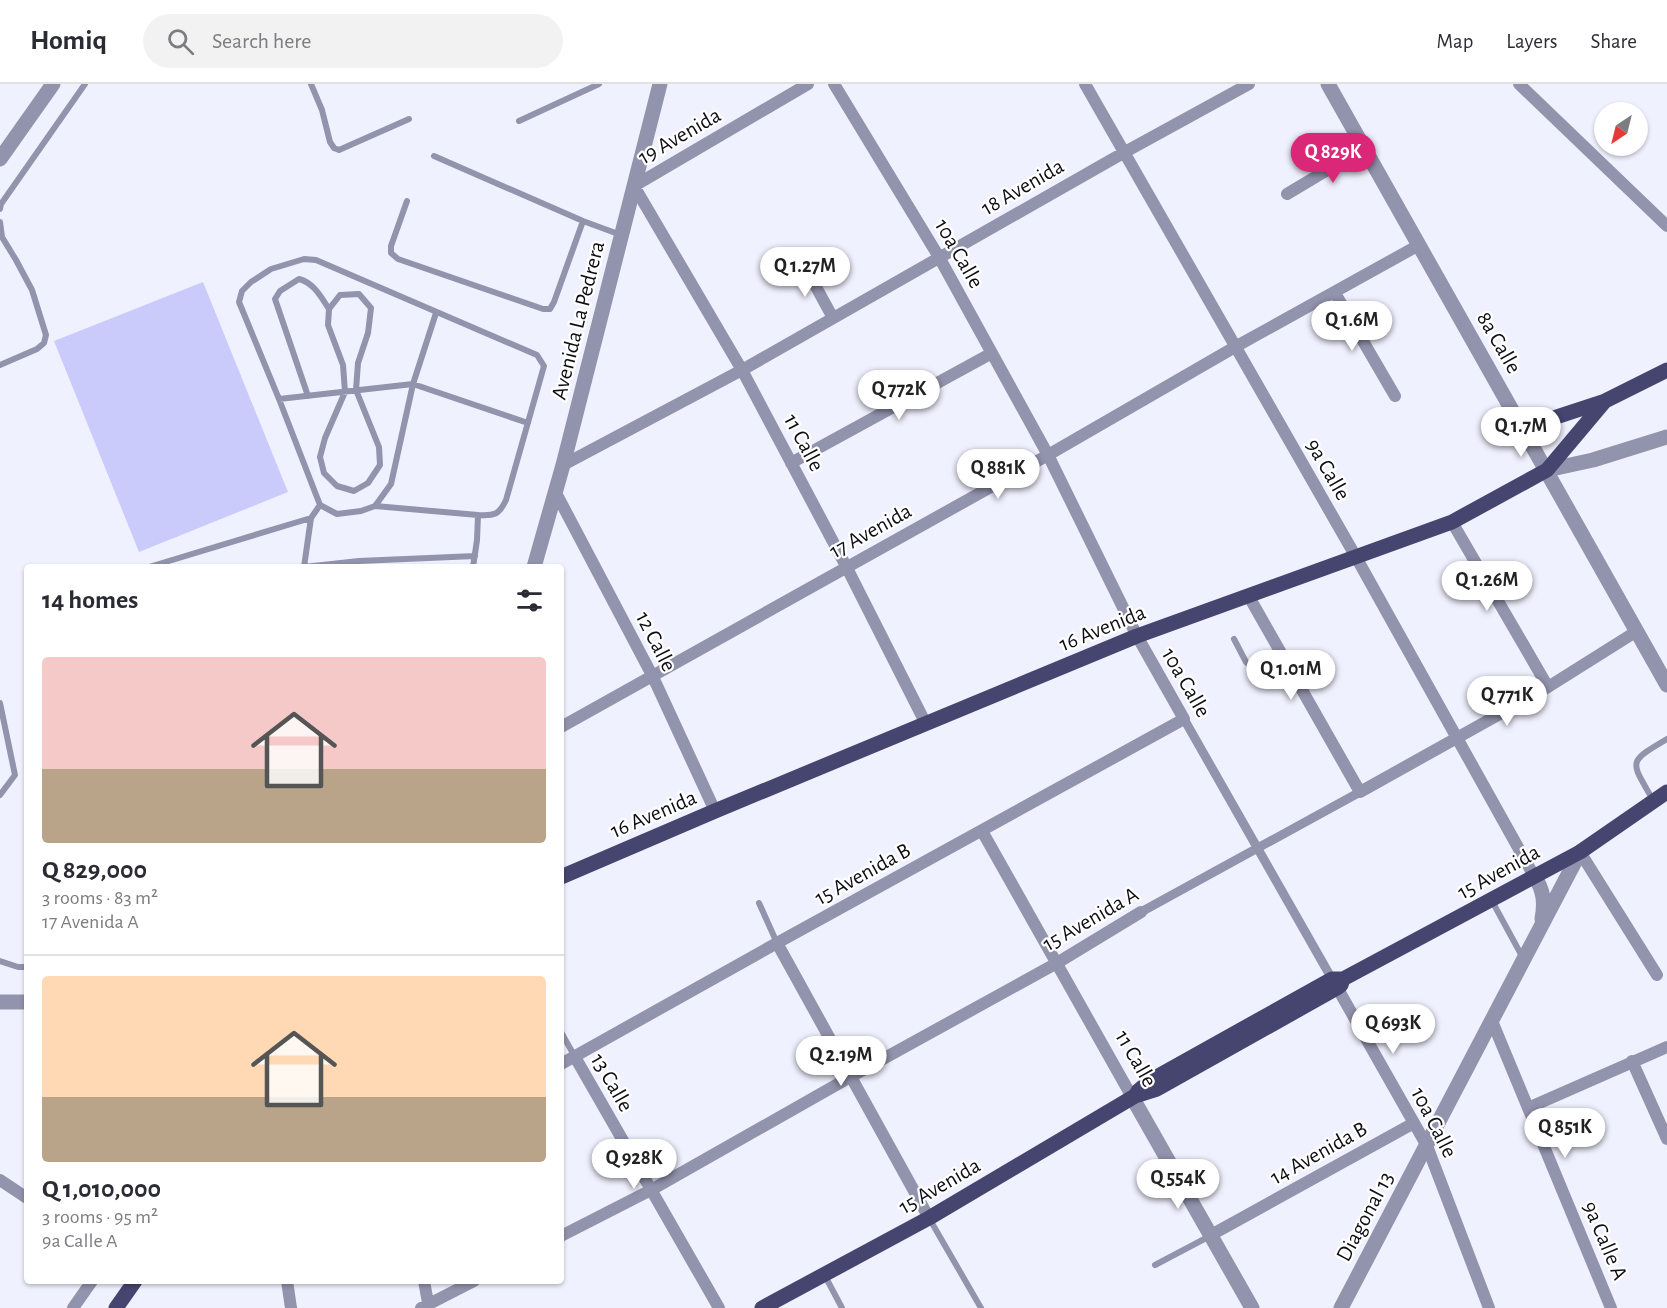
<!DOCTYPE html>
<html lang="en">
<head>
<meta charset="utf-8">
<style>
	:root { --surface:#fff; --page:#f2f2f3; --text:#2b2b33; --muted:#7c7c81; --line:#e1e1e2; --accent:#db2777 }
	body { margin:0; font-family:"Alegreya Sans",sans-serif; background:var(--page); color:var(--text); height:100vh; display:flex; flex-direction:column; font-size:22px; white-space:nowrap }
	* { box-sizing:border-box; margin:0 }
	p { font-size:20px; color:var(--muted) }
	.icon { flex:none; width:33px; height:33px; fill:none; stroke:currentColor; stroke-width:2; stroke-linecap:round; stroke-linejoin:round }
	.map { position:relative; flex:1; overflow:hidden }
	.drawer { position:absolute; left:24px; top:480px; width:540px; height:720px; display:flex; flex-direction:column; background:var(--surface); border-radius:6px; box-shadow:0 2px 4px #0004 }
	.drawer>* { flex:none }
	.needle { width:39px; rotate:215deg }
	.fabs { position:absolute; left:1594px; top:18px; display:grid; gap:12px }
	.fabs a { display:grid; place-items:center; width:54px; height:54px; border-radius:50%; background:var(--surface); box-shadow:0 2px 4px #0004; font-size:30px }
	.price { position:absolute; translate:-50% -51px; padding:0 14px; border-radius:21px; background:#fff; color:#222; font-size:20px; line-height:39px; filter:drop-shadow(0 2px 3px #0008) }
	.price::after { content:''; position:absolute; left:50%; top:36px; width:18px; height:14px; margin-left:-9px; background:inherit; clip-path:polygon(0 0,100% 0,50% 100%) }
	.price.selected { background:var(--accent); color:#fff }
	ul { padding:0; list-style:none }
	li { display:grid; align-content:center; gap:12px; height:318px; padding:0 18px }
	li+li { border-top:2px solid var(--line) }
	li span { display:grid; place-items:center; height:186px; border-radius:6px; color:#555 }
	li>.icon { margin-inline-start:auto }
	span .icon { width:108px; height:108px; fill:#fffc; stroke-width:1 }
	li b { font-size:26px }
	h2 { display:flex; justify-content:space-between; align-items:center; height:72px; padding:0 18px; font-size:26px }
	header { display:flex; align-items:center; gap:36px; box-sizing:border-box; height:84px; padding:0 30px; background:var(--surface); border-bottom:2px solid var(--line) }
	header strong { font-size:28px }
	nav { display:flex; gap:33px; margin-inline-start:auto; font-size:21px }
	.search { width:420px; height:54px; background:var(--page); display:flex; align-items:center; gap:15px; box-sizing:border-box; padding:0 21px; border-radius:33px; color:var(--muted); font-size:22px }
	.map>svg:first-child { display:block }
</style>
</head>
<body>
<header>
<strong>Homiq</strong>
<div class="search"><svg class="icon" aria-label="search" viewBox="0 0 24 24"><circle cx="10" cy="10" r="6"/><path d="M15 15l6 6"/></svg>Search here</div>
<nav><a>Map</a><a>Layers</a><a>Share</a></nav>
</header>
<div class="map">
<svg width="1667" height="1224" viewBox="0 0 1667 1224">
	<rect width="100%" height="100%" fill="#f0f1fe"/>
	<path fill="#cacbfb" d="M 203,198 L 288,408 L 139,468 L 54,257 Z"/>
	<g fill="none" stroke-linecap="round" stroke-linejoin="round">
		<path stroke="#9293ac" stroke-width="6" d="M 311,0 L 322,26 L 330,58 L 334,64 L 339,66 L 409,35
			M 519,37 L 599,0
			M 434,72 L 583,137 L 621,151
			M 407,117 L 391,162 L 391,169 L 398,175 L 543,225 L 550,225 L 554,218 L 583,137
			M 0,125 L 1,120 L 85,0
			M 0,138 L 2,153 L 16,176 L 32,206 L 46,251 L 44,259 L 37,265 L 0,281
			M 359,210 L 371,224 L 368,249 L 358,279 L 356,306 L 379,363 L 380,381 L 368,399 L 354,407 L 337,402 L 324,389 L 320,373 L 325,354 L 345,308 L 343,281 L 328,241 L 329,225 L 340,211 Z
			M 308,312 L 275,215 L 280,207 L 299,195 C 314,199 321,213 329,225
			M 279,315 L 413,300 L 528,339
			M 320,421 L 337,430 L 361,427 L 375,422 L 391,400 L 413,300 L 436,229
			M 375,422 L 478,431 L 477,456 L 473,483
			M 149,483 L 311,434
			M 304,483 L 311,434 L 320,421 L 279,315 L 239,218 L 242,207 L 251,198 L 271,185 L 304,175 L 316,176 L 537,271 L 544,282 L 506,416 C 499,431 494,432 478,431
			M 304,483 L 359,477 L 475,472
			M 1234,555 L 1246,578 L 1249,581 L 1254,581 L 1279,566
			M 0,619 L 15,691 L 0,711
			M 1653,716 C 1631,677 1626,679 1667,655
			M 1492,817 L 1523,874
			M 759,819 L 777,859
			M 0,877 L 18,883 L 27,883
			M 561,948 L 575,973
			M 929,1134 L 981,1224
			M 1155,1181 L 1210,1152
			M 824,1190 L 842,1224"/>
		<path stroke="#9293ac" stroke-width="9" d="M 1184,635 L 1332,895
			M 1141,828 L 1360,708"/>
		<path stroke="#9293ac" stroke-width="12" d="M 808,0 L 634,102 L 742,286 L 847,484 L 926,640
			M 1085,0 L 1356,473 L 1534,792
			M 1519,0 L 1667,142
			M 1287,110 L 1364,64
			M 803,179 L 833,234
			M 1335,209 L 1395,312
			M 791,379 L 992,269
			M 563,381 L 742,286 L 1125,68 L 1249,0
			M 556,409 L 653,593 L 715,727
			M 1452,438 L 1548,603
			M 1248,511 L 1360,708 L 1548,603 L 1637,547
			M 561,643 L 1048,371 L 1235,263 L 1419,161
			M 982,747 L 1132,1013
			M 1580,768 L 1657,891
			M 777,859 L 929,1134
			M 1334,898 L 1427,1062 L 1489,1224
			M 1492,937 L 1611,1224
			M 575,973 L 719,1224
			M 1632,977 L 1667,1055
			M 561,980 L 777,859 L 1184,635 L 1137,552 L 1048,371 L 939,173 L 834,0
			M 1528,1024 L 1667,963
			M 0,1096 L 27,1114
			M 1211,1151 L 1414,1039
			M 561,1152 L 651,1106 L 852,992 L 1057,879 L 1141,828
			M 287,1197 L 291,1224
			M 424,1197 L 429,1224
			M 73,1224 L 92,1197
			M 421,1224 L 474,1197"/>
		<path stroke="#9293ac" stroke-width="15" d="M 1328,0 L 1667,601
			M 0,75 L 53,0
			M 1547,386 L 1593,376 L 1667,353
			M 534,483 L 563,381 L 660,0
			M 1534,792 C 1544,806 1545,819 1542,835
			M 0,918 L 27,918
			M 1132,1013 L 1252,1224
			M 1341,1224 L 1580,768"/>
		<path stroke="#464570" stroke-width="15" d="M 1523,344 L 1605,317
			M 561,793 L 715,727 L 1137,552 L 1452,438 L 1547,386 L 1605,317 L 1667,286
			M 1138,1011 L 1157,1005 L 1337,904 L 1341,901 L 1343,895
			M 116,1224 L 135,1197
			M 762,1224 L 929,1134 L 1135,1012 L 1138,1007 L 1151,996 L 1332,895 L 1343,895 L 1580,768 L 1667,708"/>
	</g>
	<g text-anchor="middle" stroke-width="4.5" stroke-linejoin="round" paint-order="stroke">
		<g font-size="22" fill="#0d0d13" stroke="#fff">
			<text transform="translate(679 51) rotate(-30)" y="8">19 Avenida</text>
			<text transform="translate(1022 102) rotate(-30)" y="8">18 Avenida</text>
			<text transform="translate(960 169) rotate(60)" y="8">10a Calle</text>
			<text transform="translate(577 236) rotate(-76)" y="8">Avenida La Pedrera</text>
			<text transform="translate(1500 258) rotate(60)" y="8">8a Calle</text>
			<text transform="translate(805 358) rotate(62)" y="8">11 Calle</text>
			<text transform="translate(1329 385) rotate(60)" y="8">9a Calle</text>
			<text transform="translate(870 446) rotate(-29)" y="8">17 Avenida</text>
			<text transform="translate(1102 543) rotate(-22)" y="8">16 Avenida</text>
			<text transform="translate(657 557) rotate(63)" y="8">12 Calle</text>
			<text transform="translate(1187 598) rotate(60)" y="8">10a Calle</text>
			<text transform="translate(653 729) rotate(-23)" y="8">16 Avenida</text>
			<text transform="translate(1498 787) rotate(-29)" y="8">15 Avenida</text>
			<text transform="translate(862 789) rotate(-29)" y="8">15 Avenida B</text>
			<text transform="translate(1090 834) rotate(-30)" y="8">15 Avenida A</text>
			<text transform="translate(1137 974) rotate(60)" y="8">11 Calle</text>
			<text transform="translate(613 998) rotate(60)" y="8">13 Calle</text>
			<text transform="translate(1435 1038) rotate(63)" y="8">10a Calle</text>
			<text transform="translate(1318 1068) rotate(-29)" y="8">14 Avenida B</text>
			<text transform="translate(939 1101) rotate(-30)" y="8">15 Avenida</text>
			<text transform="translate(1364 1132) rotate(-62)" y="8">Diagonal 13</text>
			<text transform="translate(1606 1156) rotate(67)" y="8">9a Calle A</text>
		</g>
	</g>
</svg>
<div class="fabs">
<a><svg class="needle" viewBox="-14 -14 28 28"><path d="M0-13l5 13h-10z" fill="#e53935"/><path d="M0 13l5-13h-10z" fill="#7c7c81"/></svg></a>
</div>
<b class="price selected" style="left:1333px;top:100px">Q 829K</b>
<b class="price" style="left:805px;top:214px">Q 1.27M</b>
<b class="price" style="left:1352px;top:268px">Q 1.6M</b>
<b class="price" style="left:899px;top:337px">Q 772K</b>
<b class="price" style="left:1521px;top:374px">Q 1.7M</b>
<b class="price" style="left:998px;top:416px">Q 881K</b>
<b class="price" style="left:1487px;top:528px">Q 1.26M</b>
<b class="price" style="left:1291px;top:617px">Q 1.01M</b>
<b class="price" style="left:1507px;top:643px">Q 771K</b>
<b class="price" style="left:1393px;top:971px">Q 693K</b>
<b class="price" style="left:841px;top:1003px">Q 2.19M</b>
<b class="price" style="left:1565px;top:1075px">Q 851K</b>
<b class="price" style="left:634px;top:1106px">Q 928K</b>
<b class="price" style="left:1178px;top:1126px">Q 554K</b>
<section class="drawer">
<h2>14 homes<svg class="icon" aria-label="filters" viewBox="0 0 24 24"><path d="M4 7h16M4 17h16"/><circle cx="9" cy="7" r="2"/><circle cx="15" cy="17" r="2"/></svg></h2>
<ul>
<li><span style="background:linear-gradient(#f6c9c9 60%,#b9a48a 0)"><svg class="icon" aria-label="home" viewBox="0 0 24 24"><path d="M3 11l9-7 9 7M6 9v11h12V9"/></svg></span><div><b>Q 829,000</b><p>3 rooms · 83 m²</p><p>17 Avenida A</p></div></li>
<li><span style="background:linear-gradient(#ffd9b3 65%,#b9a48a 0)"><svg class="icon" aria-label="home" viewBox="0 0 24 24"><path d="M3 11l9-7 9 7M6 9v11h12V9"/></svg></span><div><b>Q 1,010,000</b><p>3 rooms · 95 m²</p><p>9a Calle A</p></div></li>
</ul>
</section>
</div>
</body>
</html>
